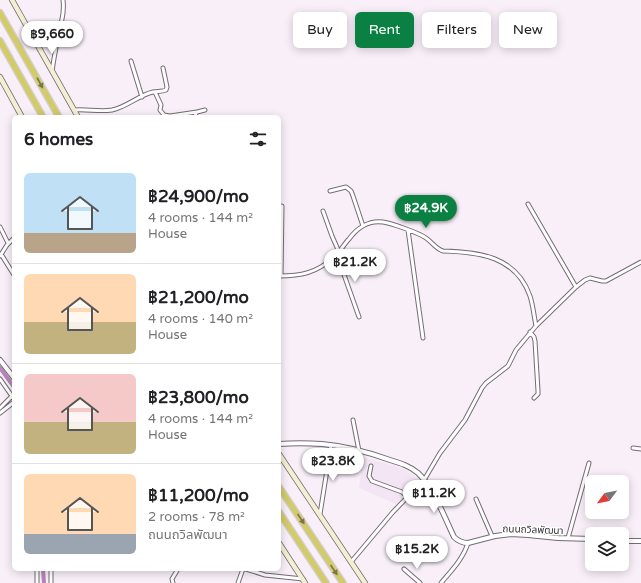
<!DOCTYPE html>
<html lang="en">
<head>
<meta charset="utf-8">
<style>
	:root { --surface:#fff; --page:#f2f2f2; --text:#202124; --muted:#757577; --line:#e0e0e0; --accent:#0b8043 }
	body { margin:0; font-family:"Varela Round","Noto Sans Thai",sans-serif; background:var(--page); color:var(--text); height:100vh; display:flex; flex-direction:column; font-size:15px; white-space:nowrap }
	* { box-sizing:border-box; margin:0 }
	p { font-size:13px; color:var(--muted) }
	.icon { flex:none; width:22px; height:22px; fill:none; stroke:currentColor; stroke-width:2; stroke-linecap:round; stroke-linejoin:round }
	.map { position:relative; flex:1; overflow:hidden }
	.details { position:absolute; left:12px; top:115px; width:269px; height:456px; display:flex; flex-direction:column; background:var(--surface); border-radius:6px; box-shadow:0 2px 10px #0003 }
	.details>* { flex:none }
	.guide { position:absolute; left:293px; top:12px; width:288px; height:36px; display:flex; gap:8px }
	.needle { width:26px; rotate:238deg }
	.tools { position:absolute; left:585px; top:475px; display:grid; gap:8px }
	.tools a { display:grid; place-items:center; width:44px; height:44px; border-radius:6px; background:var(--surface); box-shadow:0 2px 10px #0003; font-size:20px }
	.price { position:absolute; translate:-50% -34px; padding:0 9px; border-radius:14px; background:#fff; color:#222; font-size:13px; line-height:26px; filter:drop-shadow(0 1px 2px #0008) }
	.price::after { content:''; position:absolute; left:50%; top:24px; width:12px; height:9px; margin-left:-6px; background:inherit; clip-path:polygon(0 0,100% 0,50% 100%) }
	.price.selected { background:var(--accent); color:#fff }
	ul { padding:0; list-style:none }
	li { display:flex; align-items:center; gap:12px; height:100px; padding:0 12px }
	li+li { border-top:1px solid var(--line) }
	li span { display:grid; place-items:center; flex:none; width:112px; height:80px; border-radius:6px; color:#555 }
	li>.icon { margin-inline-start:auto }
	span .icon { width:48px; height:48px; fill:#fffc; stroke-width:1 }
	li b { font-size:17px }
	h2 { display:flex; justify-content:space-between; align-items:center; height:48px; padding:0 12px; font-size:17px }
	.chip { padding:0 14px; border-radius:6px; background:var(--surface); box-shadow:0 2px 10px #0003; font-size:14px; line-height:36px }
	.chip.selected { background:var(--accent); color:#fff }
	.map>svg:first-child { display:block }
</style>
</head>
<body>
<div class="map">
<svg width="641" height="583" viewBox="0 0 641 583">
	<rect width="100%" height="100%" fill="#f8eff8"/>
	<path fill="#f4e5f5" d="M 363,457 L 391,465 L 404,469 L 413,475 L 420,482 L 396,504 L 359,488 Z"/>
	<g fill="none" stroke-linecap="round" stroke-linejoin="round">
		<path stroke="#b685b9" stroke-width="4" d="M 0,368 L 14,387
			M 43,569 L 44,583"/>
		<g stroke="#756c75" stroke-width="5">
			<path id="minor" d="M 131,61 L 142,97
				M 52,71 C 54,58 56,46 59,34 C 61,20 65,15 63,0
				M 155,92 L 161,105 L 160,110 L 164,115 L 170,116 L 197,112
				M 74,110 C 87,109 100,112 112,110 C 127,107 139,95 153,92 C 158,91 161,92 166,90 L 167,87 L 163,68
				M 195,117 L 196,113 L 197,112 L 205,110
				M 330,191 L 346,187 L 351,191 L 353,196 L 363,226
				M 528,204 L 576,287
				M 323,211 L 332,236 L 339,252
				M 0,227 L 8,243
				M 408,230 L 423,338
				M 1,254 L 14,275
				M 337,255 L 359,317
				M 0,256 L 7,245 L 14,238
				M 279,276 C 301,276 316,273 333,258 C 340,253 343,245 349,239 C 357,228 369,220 383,222 C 391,223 419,233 426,238 C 432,242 436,249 443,251 C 479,252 516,256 530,296 C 533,305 534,316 536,326
				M 281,276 L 282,206
				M 530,332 L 534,337 L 535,341 L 538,391 L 538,394 L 534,398
				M 0,379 L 14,399
				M 0,408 L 12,396
				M 0,413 L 14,402
				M 353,420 L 359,451
				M 633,448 L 641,449
				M 371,466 L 369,476 L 372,481 L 402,492 L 408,497
				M 476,499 L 492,536
				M 320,514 L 331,445
				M 568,538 L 589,463
				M 351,562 L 393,512 L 424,480 L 440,453 L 465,420 L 482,388 L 486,383 L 508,366 L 516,350 L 536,326 L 576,287 L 585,280 L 590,278 L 602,281 L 606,281 L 641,262
				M 37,569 L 37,583
				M 51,569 L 51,583
				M 246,569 L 265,575 L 303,579
				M 404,569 L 420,583
				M 173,583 L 172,579 L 178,569
				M 238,583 L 243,569
				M 441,583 C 451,571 463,559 468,543"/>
		</g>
		<g stroke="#756c75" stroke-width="6">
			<path id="tertiary" d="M 0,360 L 14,378
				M 279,444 C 293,443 308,443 322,444 C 345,446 368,452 390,460 C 400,463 410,466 418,473 C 433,487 445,518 454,537 C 458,541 462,543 468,543 L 495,536 L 511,534 L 528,535 L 558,538 L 592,539
				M 622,541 L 641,541"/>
		</g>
		<g stroke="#756c75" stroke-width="6">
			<path id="secondary" d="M 12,0 L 78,117
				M 0,77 L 22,117
				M 279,454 L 365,583
				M 279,543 L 305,583"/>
		</g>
		<g stroke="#d2d1d2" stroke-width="8">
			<path id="motorway" d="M 0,13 L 59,117
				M 0,41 L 43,117
				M 279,487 L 343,583
				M 279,512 L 326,583"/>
		</g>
		<use href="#minor" stroke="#fff" stroke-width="3"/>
		<use href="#tertiary" stroke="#fff" stroke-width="4"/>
		<use href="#secondary" stroke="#f2efd2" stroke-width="4.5"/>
		<use href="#motorway" stroke="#d3ca69" stroke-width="5.5"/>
	</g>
	<defs><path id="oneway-solid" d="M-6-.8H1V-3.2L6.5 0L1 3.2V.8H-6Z"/></defs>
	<g fill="#7a754b">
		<use href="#oneway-solid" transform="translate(40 83) rotate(61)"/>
		<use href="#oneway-solid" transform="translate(301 519) rotate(56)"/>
		<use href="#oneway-solid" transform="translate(334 570) rotate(56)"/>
	</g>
	<g text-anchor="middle" stroke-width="3" stroke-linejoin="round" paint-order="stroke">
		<g font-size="10" fill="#322f32" stroke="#fff">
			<text transform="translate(533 529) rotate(2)" y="4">ถนนถวิลพัฒนา</text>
		</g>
	</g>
</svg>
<div class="tools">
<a><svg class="needle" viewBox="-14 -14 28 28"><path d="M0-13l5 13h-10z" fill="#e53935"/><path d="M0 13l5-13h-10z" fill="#757577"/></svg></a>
<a><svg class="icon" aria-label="layers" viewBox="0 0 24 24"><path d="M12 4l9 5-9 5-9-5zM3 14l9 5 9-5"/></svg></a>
</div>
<b class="price" style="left:52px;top:55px">฿9,660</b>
<b class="price selected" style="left:426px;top:229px">฿24.9K</b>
<b class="price" style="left:355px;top:283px">฿21.2K</b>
<b class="price" style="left:333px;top:482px">฿23.8K</b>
<b class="price" style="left:434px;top:514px">฿11.2K</b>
<b class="price" style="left:417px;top:570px">฿15.2K</b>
<div class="guide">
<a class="chip">Buy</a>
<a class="chip selected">Rent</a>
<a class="chip">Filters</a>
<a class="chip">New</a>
</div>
<section class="details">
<h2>6 homes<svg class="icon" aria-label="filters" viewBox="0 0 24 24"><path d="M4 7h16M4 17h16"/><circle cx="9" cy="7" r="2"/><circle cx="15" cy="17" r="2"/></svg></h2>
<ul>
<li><span style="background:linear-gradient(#bfe0f5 75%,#b9a48a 0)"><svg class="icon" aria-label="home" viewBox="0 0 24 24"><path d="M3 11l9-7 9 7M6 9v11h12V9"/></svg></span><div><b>฿24,900/mo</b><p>4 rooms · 144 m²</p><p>House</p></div></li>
<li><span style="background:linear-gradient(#ffd9b3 60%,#c2b280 0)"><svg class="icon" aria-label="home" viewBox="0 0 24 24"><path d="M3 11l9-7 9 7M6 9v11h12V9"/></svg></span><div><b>฿21,200/mo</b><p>4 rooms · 140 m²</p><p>House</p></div></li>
<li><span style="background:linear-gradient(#f6c9c9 60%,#c2b280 0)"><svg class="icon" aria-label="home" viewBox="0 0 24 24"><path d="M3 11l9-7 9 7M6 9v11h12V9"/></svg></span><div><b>฿23,800/mo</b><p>4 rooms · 144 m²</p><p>House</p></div></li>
<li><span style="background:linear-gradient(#ffd9b3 75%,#9aa5b1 0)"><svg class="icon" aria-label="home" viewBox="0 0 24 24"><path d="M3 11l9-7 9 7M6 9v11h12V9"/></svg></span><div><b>฿11,200/mo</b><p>2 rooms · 78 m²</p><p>ถนนถวิลพัฒนา</p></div></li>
</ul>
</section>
</div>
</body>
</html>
